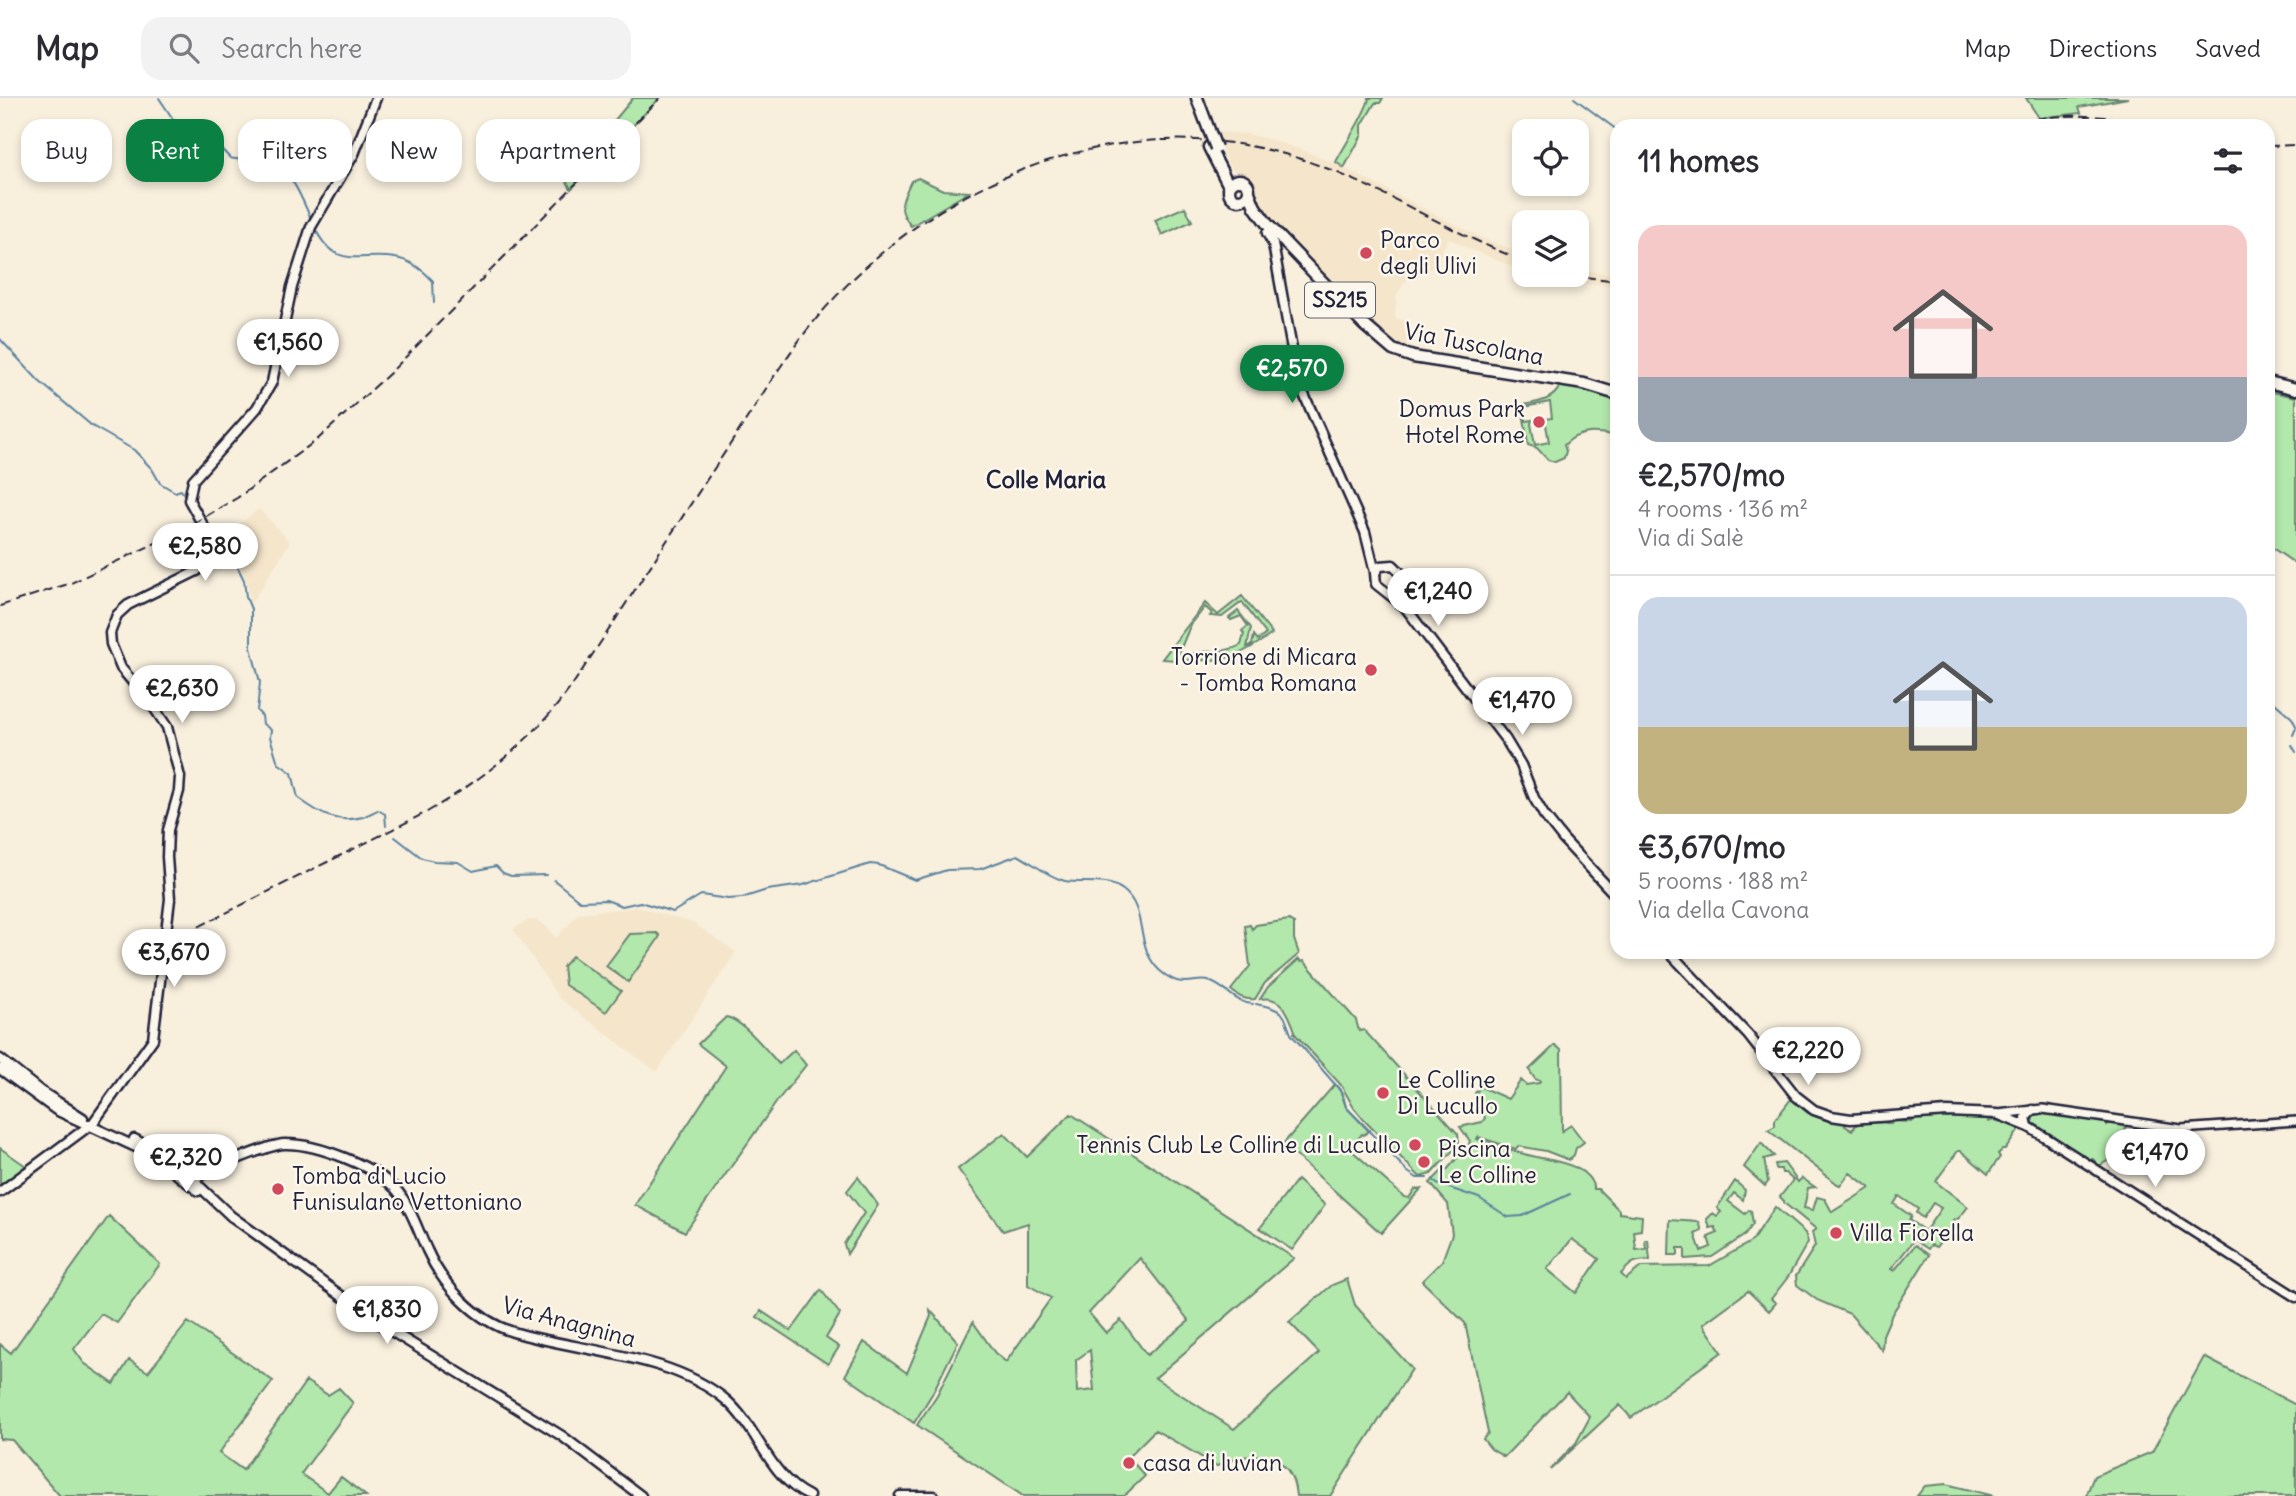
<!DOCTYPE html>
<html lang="en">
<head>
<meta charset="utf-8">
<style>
	:root { --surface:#fff; --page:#f2f2f3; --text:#2b2b33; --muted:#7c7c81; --line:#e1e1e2; --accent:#0b8043 }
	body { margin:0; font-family:Delius,sans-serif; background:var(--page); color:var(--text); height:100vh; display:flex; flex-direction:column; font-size:26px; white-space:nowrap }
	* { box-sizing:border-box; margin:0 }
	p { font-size:23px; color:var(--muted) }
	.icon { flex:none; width:38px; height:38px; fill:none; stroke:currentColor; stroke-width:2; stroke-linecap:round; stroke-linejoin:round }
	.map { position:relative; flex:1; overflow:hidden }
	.details { position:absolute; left:1610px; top:21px; width:665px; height:840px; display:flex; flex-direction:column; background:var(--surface); border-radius:21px; box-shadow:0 4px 10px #0003 }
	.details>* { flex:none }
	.guide { position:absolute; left:21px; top:21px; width:665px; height:63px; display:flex; gap:14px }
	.tools { position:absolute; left:1512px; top:21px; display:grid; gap:14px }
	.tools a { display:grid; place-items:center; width:77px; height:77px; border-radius:14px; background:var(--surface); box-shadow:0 4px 10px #0003; font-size:35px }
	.price { position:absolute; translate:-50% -60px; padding:0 16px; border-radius:24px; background:#fff; color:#222; font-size:23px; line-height:46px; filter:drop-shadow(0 2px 4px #0008) }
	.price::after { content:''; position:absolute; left:50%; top:42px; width:21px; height:16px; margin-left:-10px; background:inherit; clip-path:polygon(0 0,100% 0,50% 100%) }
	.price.active { background:var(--accent); color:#fff }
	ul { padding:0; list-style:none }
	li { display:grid; align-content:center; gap:14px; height:371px; padding:0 28px }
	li+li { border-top:2px solid var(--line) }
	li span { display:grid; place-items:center; height:217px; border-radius:21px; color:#555 }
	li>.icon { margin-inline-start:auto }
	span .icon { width:126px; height:126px; fill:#fffc; stroke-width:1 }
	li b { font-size:30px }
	h2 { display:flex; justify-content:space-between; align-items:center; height:84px; padding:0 28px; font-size:30px }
	.tag { padding:0 24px; border-radius:21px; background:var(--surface); box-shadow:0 4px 10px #0003; font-size:24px; line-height:63px }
	.tag.active { background:var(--accent); color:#fff }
	header { display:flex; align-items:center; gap:42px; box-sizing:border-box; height:98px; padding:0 35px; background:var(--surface); border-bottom:2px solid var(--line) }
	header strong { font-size:33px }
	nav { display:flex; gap:38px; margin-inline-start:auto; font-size:24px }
	.search { width:490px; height:63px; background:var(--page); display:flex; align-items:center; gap:18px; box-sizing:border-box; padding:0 24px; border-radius:21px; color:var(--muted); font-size:26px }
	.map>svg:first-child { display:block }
</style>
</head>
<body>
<header>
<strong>Map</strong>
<div class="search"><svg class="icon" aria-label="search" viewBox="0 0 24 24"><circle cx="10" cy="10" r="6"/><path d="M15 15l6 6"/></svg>Search here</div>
<nav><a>Map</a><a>Directions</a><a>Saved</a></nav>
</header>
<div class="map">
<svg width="2296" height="1398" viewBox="0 0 2296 1398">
	<rect width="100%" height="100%" fill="#f8efdd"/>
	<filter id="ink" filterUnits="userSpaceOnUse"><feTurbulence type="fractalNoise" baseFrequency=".0143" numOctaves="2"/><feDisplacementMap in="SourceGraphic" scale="14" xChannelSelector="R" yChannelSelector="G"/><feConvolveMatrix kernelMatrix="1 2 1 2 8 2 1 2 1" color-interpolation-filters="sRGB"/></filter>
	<g filter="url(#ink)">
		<path fill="#f5e6cb" d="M 1215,34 L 1248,36 L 1264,40 L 1303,52 L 1336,66 L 1484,141 L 1524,156 L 1524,173 L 1474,153 L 1448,140 L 1435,170 L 1417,174 L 1408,180 L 1397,196 L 1395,220 L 1411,224 L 1406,250 L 1391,242 L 1377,230 L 1276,128 L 1262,111 L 1256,97 L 1256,88 L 1248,77 L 1235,74 L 1227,65 Z
			M 1577,171 L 1617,177 L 1617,187 L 1589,186 L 1536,177 L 1577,177 Z
			M 259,411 L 290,444 L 251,506 L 246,480 L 229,447 L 220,438 L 237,428 Z
			M 638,809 L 695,826 L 736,854 L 657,974 L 559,900 L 513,831 L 529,822 L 536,822 L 545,827 L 556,840 L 579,815 Z"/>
		<path fill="#b2e8ab" stroke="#6a8573" stroke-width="2" fill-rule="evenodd" d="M 633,0 L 660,0 L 571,91 L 561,72 L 587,56 Z
			M 1369,0 L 1383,0 L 1380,5 L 1375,5 L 1362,27 L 1362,37 L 1344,70 L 1336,64 C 1343,50 1368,12 1369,0 Z
			M 2026,0 L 2128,0 L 2079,9 L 2081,15 L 2039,20 Z
			M 918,80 L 943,92 L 969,94 L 911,128 C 896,110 902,103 911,83 Z
			M 1185,109 L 1192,123 L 1162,137 L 1155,122 Z
			M 1561,286 L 1603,297 L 1617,304 L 1617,338 C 1597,334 1580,331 1564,347 L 1566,353 L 1564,360 L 1555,364 L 1548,362 L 1537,350 L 1528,347 L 1522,307 C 1538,304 1554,303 1561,286 ZM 1550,304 L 1552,320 L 1545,321 L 1549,344 L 1535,347 L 1531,326 L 1532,322 L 1526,323 L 1524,309 Z
			M 2268,293 L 2296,299 L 2296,466 L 2268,447 Z
			M 1242,498 L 1272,536 C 1237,560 1227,564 1184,562 L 1185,558 C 1203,550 1223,557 1241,547 L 1244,536 L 1242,533 L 1248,528 L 1241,518 L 1231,522 L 1229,520 L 1238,513 L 1251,530 L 1247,549 L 1252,547 L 1254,537 L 1258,542 L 1266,536 L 1242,504 L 1222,519 L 1210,518 L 1212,515 L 1205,509 L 1190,528 L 1176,562 L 1162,561 L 1205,505 L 1218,517 Z
			M 1289,822 L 1294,825 L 1294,841 L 1299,856 L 1265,885 L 1255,901 C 1245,902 1239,899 1231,892 L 1250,868 L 1245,828 L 1250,827 L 1252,831 L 1256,827 Z
			M 657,835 L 660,838 L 657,843 L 628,884 L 606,868 L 630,836 Z
			M 572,858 L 621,893 L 606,914 L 565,887 L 563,868 Z
			M 1299,861 L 1301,864 L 1304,863 L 1356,922 L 1359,933 L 1364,932 L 1458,1036 L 1459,1046 L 1431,1076 L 1420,1079 L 1365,1023 L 1354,1010 L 1341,987 L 1294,935 L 1295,933 C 1289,916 1282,897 1260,901 L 1268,889 Z
			M 726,919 C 743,922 767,953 779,966 L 794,952 L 806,967 L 778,1002 L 685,1134 L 635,1107 L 726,968 L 698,946 Z
			M 1555,947 L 1561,952 L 1562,1033 L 1571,1027 L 1584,1044 L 1576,1050 L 1574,1057 L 1569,1062 L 1546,1053 L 1518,1048 L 1516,1051 L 1478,1039 L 1477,1041 C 1492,1046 1508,1051 1524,1056 C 1547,1063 1588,1063 1594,1091 L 1598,1091 L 1619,1112 L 1619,1115 L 1642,1118 L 1641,1132 L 1634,1133 L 1636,1152 L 1646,1151 L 1645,1142 L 1648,1142 L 1650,1162 C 1633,1162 1631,1165 1621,1176 L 1626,1181 L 1641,1169 L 1709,1168 L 1752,1143 L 1775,1109 L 1805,1135 L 1808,1144 L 1788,1179 L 1771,1201 L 1776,1205 L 1769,1213 L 1748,1193 L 1703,1226 L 1722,1254 L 1631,1320 L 1620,1307 L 1550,1372 L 1576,1345 L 1590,1319 L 1567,1294 L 1504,1359 L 1491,1351 L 1483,1341 L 1488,1335 L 1465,1225 L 1422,1183 L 1442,1163 L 1452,1136 L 1448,1106 L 1430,1085 L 1443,1072 L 1446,1073 L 1461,1055 L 1465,1057 L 1470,1043 L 1460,1029 L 1482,1024 L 1485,1020 L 1475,995 L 1481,989 L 1508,1001 L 1521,982 L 1526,987 L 1539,985 L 1540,983 L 1535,981 L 1529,972 ZM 1572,1141 L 1599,1161 L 1576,1195 L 1547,1171 Z
			M 1335,986 L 1343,997 L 1346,1009 L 1369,1032 L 1364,1037 L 1362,1036 L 1350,1051 L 1404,1099 L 1409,1100 L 1415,1091 L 1421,1091 L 1381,1135 L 1283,1046 Z
			M 1791,1001 L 1808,1015 L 1847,1025 L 1845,1028 L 1852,1032 L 1858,1025 L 1883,1024 L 1891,1026 L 1893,1023 L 1912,1024 L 1915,1020 L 1955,1018 L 1988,1019 L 1988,1024 L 1994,1022 L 2021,1029 L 2005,1052 L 2002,1052 L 1998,1056 L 2000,1059 L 1988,1076 L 1961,1053 L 1958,1053 L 1938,1080 L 1936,1084 L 1968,1109 L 1959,1120 L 1953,1123 L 1954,1126 L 1936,1149 L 1931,1147 L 1928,1151 L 1914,1142 L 1891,1171 L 1894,1173 L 1915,1147 L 1929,1157 L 1892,1216 L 1883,1237 L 1882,1252 L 1850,1216 L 1817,1202 L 1797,1187 L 1796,1178 L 1815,1148 L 1812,1134 L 1816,1131 L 1784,1105 L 1784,1103 L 1780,1099 L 1793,1082 L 1785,1075 L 1782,1075 L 1781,1071 L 1776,1071 L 1775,1066 L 1784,1065 L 1798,1084 L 1802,1080 L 1815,1089 L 1808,1090 L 1804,1110 L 1813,1112 L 1817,1099 L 1825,1101 L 1832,1114 L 1870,1090 L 1850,1075 L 1840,1088 L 1768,1032 L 1775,1028 L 1775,1022 ZM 1899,1098 L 1918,1111 L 1916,1115 L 1923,1120 L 1933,1105 L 1941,1110 L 1925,1133 L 1909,1122 L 1911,1118 L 1894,1106 Z
			M 2038,1014 L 2105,1024 L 2107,1027 L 2110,1025 L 2126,1028 L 2122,1054 L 2099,1068 L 2093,1061 L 2088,1061 L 2032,1027 L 2029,1021 Z
			M 1071,1016 L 1294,1160 L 1155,1280 L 1234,1331 L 1319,1255 L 1289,1224 L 1332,1187 L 1347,1181 L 1355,1207 L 1412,1271 L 1330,1398 L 1296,1398 C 1292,1350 1250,1352 1217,1368 L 1155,1332 L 1128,1359 L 1145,1378 L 1124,1398 L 1023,1398 L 917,1327 L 937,1297 L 973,1224 L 995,1255 L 1006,1264 L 1051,1200 L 1028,1187 L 1028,1125 L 1003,1133 L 958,1071 L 1004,1035 L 1027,1059 ZM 1140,1160 L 1189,1223 L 1147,1257 L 1121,1222 L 1106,1235 L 1089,1215 ZM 1090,1252 L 1094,1292 L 1077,1294 L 1076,1262 Z
			M 1761,1045 L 1774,1058 L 1764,1061 L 1768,1084 L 1765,1088 L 1744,1069 Z
			M 0,1050 L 26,1068 L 0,1090 Z
			M 858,1079 L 878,1107 L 847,1156 L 844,1146 L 864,1115 L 847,1093 Z
			M 1297,1082 L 1325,1107 L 1292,1152 L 1260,1130 Z
			M 1735,1083 L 1745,1092 L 1743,1102 L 1734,1095 L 1728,1103 L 1745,1116 L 1749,1112 L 1751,1113 L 1753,1126 L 1745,1137 L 1712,1159 L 1685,1161 L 1685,1150 L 1678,1150 L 1678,1157 L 1669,1157 L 1670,1122 L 1699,1124 L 1702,1133 L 1695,1136 L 1701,1153 L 1711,1149 L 1708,1139 L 1718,1135 L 1715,1129 L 1710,1130 L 1707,1121 L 1713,1115 L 1717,1118 L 1721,1114 L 1717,1110 Z
			M 109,1118 L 160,1166 L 117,1225 L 101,1216 L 74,1251 L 84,1265 L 114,1286 L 129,1262 L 148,1274 L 188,1224 L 273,1283 L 219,1355 L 243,1372 L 306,1283 L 328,1297 L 339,1290 L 353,1305 L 301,1376 L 328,1395 L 341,1379 L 366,1398 L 60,1398 L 12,1342 L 0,1341 L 0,1246 L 11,1255 Z
			M 821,1192 L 840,1216 L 826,1240 L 839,1249 L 828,1266 L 757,1219 L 761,1213 L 791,1233 Z
			M 930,1212 L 958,1244 L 932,1296 L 914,1325 L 845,1278 L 864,1244 L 907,1275 L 931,1218 Z
			M 2204,1259 L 2296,1307 L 2296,1398 L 2086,1398 L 2094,1378 L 2152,1354 Z
			M 1946,1386 L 1994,1398 L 1917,1398 L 1925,1388 Z"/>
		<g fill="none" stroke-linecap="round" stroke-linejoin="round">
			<path stroke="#5b839f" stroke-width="2" d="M 159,0 L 177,27 L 183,30 L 199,30 L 204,33 L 230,60 C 242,63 256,60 268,63 C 291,68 303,104 312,123
				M 1574,0 L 1617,32
				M 314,128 C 335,174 358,154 395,160 C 410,162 423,172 433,183 L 434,205
				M 0,241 L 39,283 L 92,328 L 134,352 L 152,371 L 160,385 L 175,394 L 181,392 L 185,398
				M 214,438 L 219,438 L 226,445 L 244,482 L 246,499 L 251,511 L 251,550 L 260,584 L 257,613 L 262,618 L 263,626 L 271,632 L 270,639 L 278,665 L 292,675 L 298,700 C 320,716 335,726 363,719 C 368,717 373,714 378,712 L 385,716 L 386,728
				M 2268,599 L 2292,620 L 2296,628
				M 2293,637 L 2296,630
				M 2292,647 L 2296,654
				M 395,739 L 422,760 L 434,763 L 458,764 L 473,773 L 496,768 L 503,775 L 511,778 L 546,777
				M 554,782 L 580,803 L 606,802 L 622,808 L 640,804 L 673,814 L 701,797 L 728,801 L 742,800 L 767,792 L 803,787 L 870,766 L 879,767 L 915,782 L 947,772 L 980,771 L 1018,757 C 1033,765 1048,779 1065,783 C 1083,786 1107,780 1123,792 C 1152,814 1129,861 1174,882 C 1187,888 1199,879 1211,884 C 1227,890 1235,905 1253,906
				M 1256,906 L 1270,909 L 1281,914 L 1285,920 L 1291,936 L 1340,992 L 1346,1009 L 1408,1074 L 1417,1080 L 1427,1080
				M 1433,1081 L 1437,1086 L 1479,1100 L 1508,1119 L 1522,1118 L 1570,1096"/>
			<g stroke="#22223b" stroke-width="12">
				<path id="tertiary" d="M 1998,1016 L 2043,1011 L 2181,1031 L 2296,1023"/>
			</g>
			<g stroke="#22223b" stroke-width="13">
				<path id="secondary" d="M 1267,135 L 1273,146 L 1293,257 L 1302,292 L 1365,434 L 1375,474
					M 1405,509 L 1399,473 L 1393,467 L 1380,468 L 1375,475 L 1376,486 L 1405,509 L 1506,642 L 1521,667 L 1534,700 L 1544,717 L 1563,741 L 1617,799
					M 1669,854 L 1748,937 L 1796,998 L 1814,1012 L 1831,1018 L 1851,1021 L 1947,1014 L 1997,1016 L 2029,1029 L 2296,1199
					M 0,961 L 39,992 L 83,1020
					M 0,971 L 56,1012 L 151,1056 L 198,1093
					M 2028,1028 L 2026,1019 L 2033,1012
					M 134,1041 C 154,1050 181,1077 202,1073
					M 0,1094 L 93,1025 L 153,941 L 170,801 L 167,759 L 168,732 L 179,693 L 180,679 L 167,629 L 155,611 L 121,570 L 111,546 L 110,535 L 117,517 L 128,507 L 197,473 L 207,461 L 211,449 L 209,438 L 189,402 L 193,382 L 257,310 L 272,284 L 292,189 L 311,129 L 354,56 L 376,0
					M 231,1118 L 383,1228 L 562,1338 L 641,1398
					M 232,1119 L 196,1085 L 195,1081 C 208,1072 268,1047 284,1046 C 316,1045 379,1069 399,1095 C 412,1112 418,1133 427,1152 C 443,1188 475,1222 513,1234 C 581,1254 671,1256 726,1302 C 759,1331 768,1378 809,1398
					M 900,1398 L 934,1398"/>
			</g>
			<g stroke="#22223b" stroke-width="15">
				<path id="primary" d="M 1197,0 L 1209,32
					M 1209,49 L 1229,88
					M1229 92a10 10 0 1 1 20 0a10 10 0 1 1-20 0Z
					M 1249,94 L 1255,109 L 1268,127 L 1364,227 L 1393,252 L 1413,259 L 1584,286 L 1617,296
					M 2268,284 L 2296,291"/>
			</g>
			<use href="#tertiary" stroke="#fbf7ec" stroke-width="7"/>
			<use href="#secondary" stroke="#fbf7ec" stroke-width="8"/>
			<use href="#primary" stroke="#fbf7ec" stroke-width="10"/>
			<path stroke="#22223b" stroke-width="2" stroke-dasharray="10 5" stroke-linecap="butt" d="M 2007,28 C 2058,12 2108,17 2160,28
				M 2268,48 L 2296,47
				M 1570,177 L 1617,183
				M 0,508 L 71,485 L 177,435 L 237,400 L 317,342 L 390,275 L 660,0
				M 172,842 L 427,714 C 483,681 533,642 571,589 C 627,505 681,420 737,336 C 766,291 794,244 830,205 C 936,86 1106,15 1264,51 C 1357,71 1436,130 1524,163"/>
			<g stroke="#22223b" stroke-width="15" stroke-linecap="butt">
				<path id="primary-bridge" d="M 1209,32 L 1216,50"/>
			</g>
			<use href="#primary-bridge" stroke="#fbf7ec" stroke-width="10"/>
		</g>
	</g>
	<g fill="#d1495b" stroke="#fbf7ec" stroke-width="2.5">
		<circle cx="1366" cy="155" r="7"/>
		<circle cx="1539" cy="324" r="7"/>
		<circle cx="1371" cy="572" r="7"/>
		<circle cx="1383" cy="995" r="7"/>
		<circle cx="1415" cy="1047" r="7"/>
		<circle cx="1424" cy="1064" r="7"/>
		<circle cx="278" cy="1091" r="7"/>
		<circle cx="1836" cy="1135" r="7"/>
		<circle cx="1129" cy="1365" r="7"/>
	</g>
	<g text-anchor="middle" stroke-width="5" stroke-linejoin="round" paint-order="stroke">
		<rect fill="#fbf7ec" stroke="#636270" stroke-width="2" x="1305" y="184.5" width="70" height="35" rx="5"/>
		<g font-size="21" font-weight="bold" fill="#22223b">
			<text x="1340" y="209">SS215</text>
		</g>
		<g font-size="23" fill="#22223b" stroke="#fbf7ec" text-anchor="start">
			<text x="1380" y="150">Parco<tspan x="1380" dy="26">degli Ulivi</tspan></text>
			<text x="1525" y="319" text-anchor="end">Domus Park<tspan x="1525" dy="26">Hotel Rome</tspan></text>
			<text x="1357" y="567" text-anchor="end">Torrione di Micara<tspan x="1357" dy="26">- Tomba Romana</tspan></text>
			<text x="1397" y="990">Le Colline<tspan x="1397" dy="26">Di Lucullo</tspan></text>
			<text x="1401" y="1055" text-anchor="end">Tennis Club Le Colline di Lucullo</text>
			<text x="1438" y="1059">Piscina<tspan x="1438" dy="26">Le Colline</tspan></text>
			<text x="292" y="1086">Tomba di Lucio<tspan x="292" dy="26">Funisulano Vettoniano</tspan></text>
			<text x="1850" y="1143">Villa Fiorella</text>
			<text x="1143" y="1373">casa di luvian</text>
		</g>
		<g font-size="23" fill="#22223b" stroke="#fbf7ec">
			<text transform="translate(1474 246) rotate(11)" y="8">Via Tuscolana</text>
			<text transform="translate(569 1224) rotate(15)" y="8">Via Anagnina</text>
		</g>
		<g font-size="24" font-weight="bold" fill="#22223b" stroke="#fbf7ec">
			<text x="1046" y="390">Colle Maria</text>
		</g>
	</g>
</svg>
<div class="tools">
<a><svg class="icon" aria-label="locate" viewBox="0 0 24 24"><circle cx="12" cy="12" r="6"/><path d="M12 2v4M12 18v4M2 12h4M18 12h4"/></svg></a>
<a><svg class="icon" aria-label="layers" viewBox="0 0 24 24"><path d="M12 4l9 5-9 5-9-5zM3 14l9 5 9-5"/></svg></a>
</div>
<b class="price" style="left:288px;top:281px">€1,560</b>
<b class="price active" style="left:1292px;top:307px">€2,570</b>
<b class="price" style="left:205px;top:485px">€2,580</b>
<b class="price" style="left:1438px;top:530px">€1,240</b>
<b class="price" style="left:182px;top:627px">€2,630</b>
<b class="price" style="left:1522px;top:639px">€1,470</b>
<b class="price" style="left:174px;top:891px">€3,670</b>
<b class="price" style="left:1808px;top:989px">€2,220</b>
<b class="price" style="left:2155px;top:1091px">€1,470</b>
<b class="price" style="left:186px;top:1096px">€2,320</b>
<b class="price" style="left:387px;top:1248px">€1,830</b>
<div class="guide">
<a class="tag">Buy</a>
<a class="tag active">Rent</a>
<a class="tag">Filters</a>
<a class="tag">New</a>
<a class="tag">Apartment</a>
</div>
<section class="details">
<h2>11 homes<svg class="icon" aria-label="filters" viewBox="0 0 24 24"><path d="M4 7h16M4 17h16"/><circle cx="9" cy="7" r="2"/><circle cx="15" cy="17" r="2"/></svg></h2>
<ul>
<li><span style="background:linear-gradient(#f6c9c9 70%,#9aa5b1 0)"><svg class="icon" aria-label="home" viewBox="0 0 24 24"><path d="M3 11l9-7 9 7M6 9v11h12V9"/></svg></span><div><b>€2,570/mo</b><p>4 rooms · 136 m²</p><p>Via di Salè</p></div></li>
<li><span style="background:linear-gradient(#c9d6e8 60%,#c2b280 0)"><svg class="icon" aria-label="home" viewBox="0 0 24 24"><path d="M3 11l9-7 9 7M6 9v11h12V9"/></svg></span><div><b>€3,670/mo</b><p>5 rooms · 188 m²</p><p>Via della Cavona</p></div></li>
</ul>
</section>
</div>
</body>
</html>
